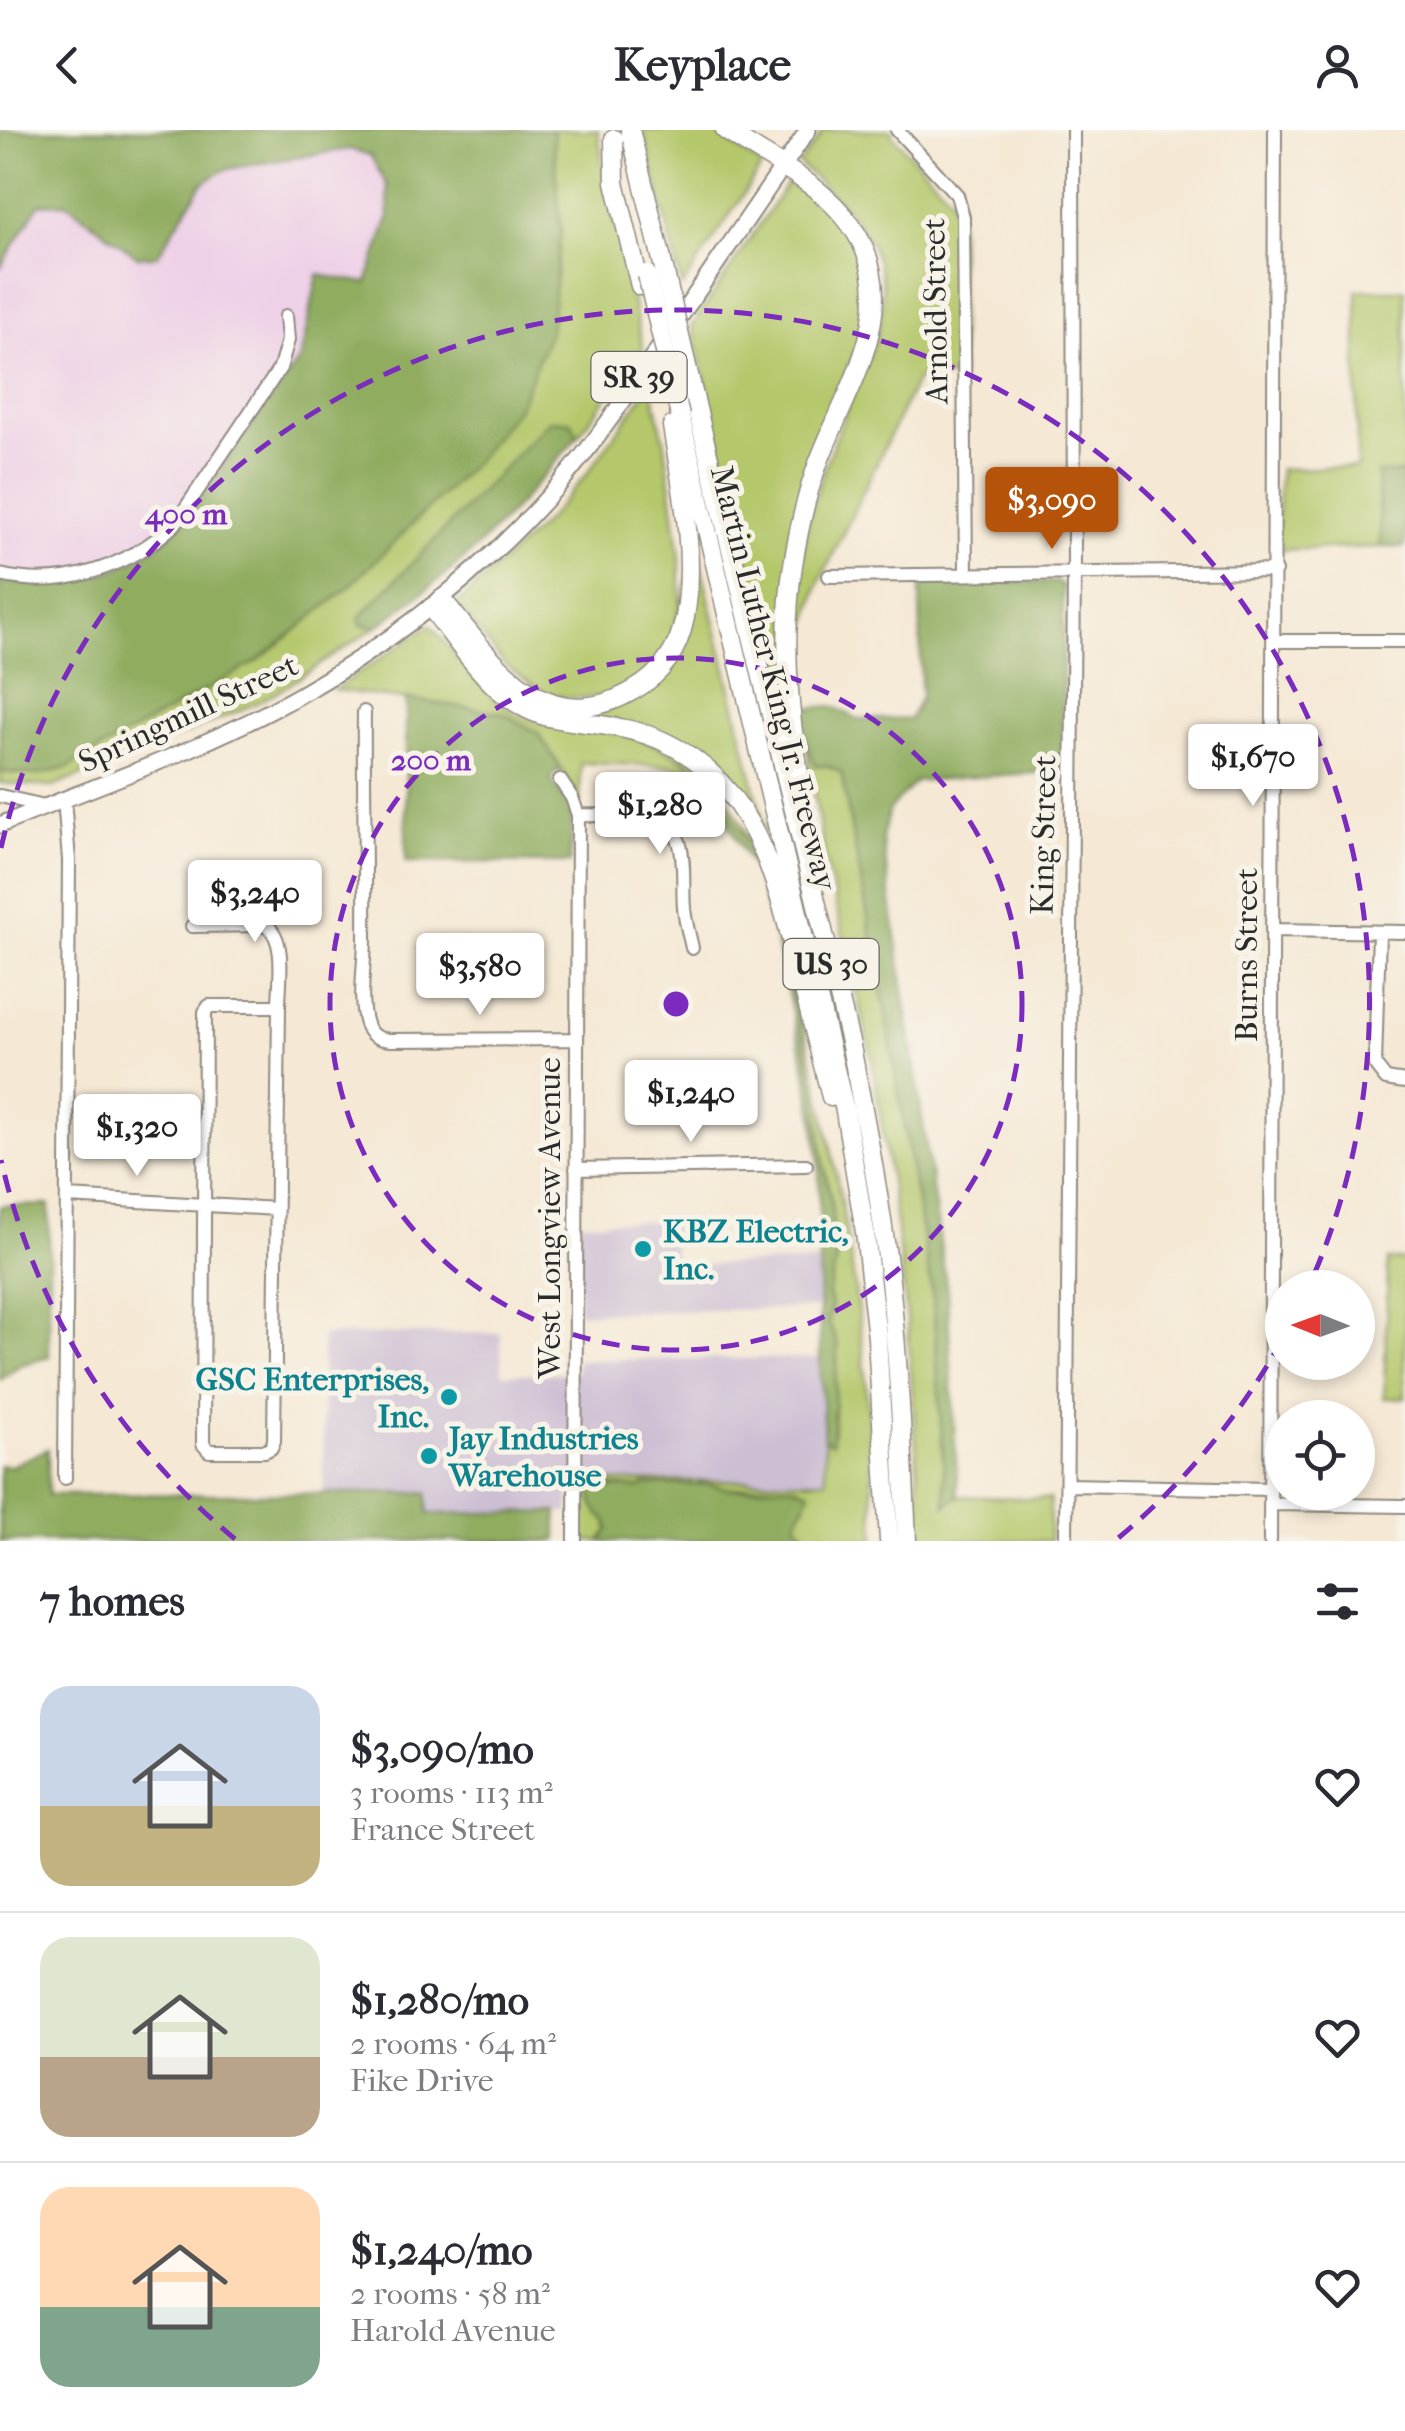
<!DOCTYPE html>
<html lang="en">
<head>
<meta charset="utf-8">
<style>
	:root { --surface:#fff; --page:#f7f7f7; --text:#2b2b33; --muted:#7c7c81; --line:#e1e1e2; --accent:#b45309 }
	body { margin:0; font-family:"IM FELL French Canon",serif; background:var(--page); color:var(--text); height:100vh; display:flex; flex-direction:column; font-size:38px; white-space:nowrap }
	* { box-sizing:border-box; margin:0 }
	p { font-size:32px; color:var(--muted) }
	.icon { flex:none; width:55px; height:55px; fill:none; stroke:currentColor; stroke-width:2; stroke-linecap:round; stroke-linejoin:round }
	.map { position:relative; height:1411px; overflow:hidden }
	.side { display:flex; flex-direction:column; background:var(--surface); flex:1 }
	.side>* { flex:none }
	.needle { width:65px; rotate:271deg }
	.buttons { position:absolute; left:1265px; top:1140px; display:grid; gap:20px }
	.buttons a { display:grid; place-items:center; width:110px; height:110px; border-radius:50%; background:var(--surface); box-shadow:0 5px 15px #0003; font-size:50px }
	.price { position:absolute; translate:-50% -85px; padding:0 22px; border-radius:10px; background:#fff; color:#222; font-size:32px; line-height:65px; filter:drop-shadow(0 2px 5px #0008) }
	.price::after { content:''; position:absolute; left:50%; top:60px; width:30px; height:22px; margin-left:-15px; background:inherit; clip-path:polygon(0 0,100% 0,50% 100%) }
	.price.active { background:var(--accent); color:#fff }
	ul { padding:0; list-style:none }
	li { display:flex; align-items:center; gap:30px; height:250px; padding:0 40px }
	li+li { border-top:2px solid var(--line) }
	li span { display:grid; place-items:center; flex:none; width:280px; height:200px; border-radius:30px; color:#555 }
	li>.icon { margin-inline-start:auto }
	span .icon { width:120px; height:120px; fill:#fffc; stroke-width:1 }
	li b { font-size:42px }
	h2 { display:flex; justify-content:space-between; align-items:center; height:120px; padding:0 40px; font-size:42px }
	header { display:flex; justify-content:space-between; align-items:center; height:130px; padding:0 40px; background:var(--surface); font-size:45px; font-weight:700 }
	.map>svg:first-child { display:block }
</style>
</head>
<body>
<header><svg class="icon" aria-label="back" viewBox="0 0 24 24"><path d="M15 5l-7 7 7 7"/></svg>Keyplace<svg class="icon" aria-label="person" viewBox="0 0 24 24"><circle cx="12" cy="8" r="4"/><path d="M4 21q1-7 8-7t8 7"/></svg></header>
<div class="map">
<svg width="1405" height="1411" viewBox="0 0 1405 1411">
	<rect width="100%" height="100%" fill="#f7f3e8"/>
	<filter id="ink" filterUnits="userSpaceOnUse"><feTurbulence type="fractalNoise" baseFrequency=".01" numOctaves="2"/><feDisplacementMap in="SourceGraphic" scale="20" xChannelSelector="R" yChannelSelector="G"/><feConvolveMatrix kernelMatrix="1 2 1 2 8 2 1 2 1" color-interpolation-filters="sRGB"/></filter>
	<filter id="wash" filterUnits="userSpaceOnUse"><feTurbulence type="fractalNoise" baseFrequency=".0048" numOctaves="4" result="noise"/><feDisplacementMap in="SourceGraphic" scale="40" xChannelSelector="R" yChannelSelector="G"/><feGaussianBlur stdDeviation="2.25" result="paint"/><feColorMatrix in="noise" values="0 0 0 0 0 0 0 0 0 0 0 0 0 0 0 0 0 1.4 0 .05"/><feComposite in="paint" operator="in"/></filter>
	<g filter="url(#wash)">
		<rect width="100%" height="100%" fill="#f5e8d4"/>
		<path fill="#eed0e7" d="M 349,19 L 370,25 L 387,55 L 389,87 L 366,153 L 318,146 L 300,229 L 181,395 L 163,413 L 120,437 L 76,452 L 22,454 L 0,450 L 0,138 L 39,74 L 66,72 L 138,127 L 156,127 L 202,54 L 226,39 Z"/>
		<path fill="#ccbed3" d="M 673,1091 L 674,1135 L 820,1132 L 820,1178 L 578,1183 L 578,1092 Z
			M 501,1203 L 502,1244 L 576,1243 L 577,1230 L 820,1228 L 826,1351 L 571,1352 L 569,1382 L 427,1384 L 426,1363 L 324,1364 L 322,1205 Z"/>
		<path fill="#b4c76b" stroke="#70794b" stroke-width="2.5" d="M 553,0 L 598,0 L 605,50 L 643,218 L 578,306 L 571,292 L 441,404 L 360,487 L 361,495 L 376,497 L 287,556 L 255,574 L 191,601 L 53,657 L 0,653 L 0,642 L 37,645 L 561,103 Z
			M 643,0 L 712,0 L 762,36 L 682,157 Z
			M 824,0 L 892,0 L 892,5 L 951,68 L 959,90 L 961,247 L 917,249 L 818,456 L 803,511 L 805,574 L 800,575 C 795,519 793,464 805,408 C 819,338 851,272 877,206 C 898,123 857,85 799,34 Z
			M 788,52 L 829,80 L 854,113 L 866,154 L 864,198 L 808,341 L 782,576 L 692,196 Z
			M 1357,160 L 1405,160 L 1405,343 L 1377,344 L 1381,417 L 1276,420 L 1280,339 L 1357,337 Z
			M 651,254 L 665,314 L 680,428 L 680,475 L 670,516 L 640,548 L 609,565 L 588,568 L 566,568 L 545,563 L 505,535 L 457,474 L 545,392 L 586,345 Z
			M 696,415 L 765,700 L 762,701 L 728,649 L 590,586 L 591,583 C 620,578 644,566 665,545 Z
			M 430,495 C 457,525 484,566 520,585 C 545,598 575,597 602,600 C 639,605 676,622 704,646 C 757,691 774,779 791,843 C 823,968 849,1094 863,1222 C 870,1285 872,1348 875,1411 L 813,1411 L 796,1393 L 798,1385 L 806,1375 L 799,1356 L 763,1355 L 729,1359 L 710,1354 L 646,1355 L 638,1358 L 607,1355 L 606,1389 L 609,1399 L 600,1411 L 581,1411 L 581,1352 L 826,1350 L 824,1310 L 831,1312 L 838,1215 L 828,1191 L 831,1176 L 828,1164 L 836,1132 L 831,1070 L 824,1037 L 817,970 L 808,927 L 766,762 L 751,721 L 731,686 L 717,674 L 703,655 L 674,636 L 581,633 L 580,673 L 574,659 L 538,603 L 503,583 L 334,560 Z
			M 804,603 L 813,630 L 841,642 L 883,868 L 933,1168 L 946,1375 L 958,1366 L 1050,1369 L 1050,1411 L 922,1411 L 908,1197 L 895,1085 L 872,929 L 825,728 Z
			M 1388,1130 L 1405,1130 L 1405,1268 L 1384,1268 Z"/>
		<path fill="#8fac5f" stroke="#5d6c45" stroke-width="2.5" d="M 0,0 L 553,0 L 561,103 L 550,201 L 519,276 L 475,332 L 349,457 L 259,530 L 67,638 L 37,645 L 0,642 L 0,450 C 68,463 132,443 181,395 L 300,229 L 318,145 L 367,153 L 389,87 L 387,55 L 370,25 L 349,19 L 226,39 L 202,54 L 157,126 L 138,127 L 66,73 L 39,74 L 0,138 Z
			M 550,290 L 571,292 L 578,306 C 548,341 518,377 485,409 C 452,442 414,469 376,497 L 361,495 L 359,488 Z
			M 1377,343 L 1405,343 L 1405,417 L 1381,417 Z
			M 1057,452 L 1063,456 L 1063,641 L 916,651 L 889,680 L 882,708 L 947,1161 L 958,1366 L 946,1376 L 933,1168 L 883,868 L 841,642 L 827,636 L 816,636 C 806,617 803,596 800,575 L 805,574 L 808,578 L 832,576 L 858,589 L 910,589 L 921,567 L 920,459 L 927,453 Z
			M 406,569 L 503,583 L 538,603 L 563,642 L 556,641 L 551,648 C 555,659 564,665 568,675 C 575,692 571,715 570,733 L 406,732 Z
			M 717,674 L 731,686 L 742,703 L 751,721 L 766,762 L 796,875 L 817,970 L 824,1037 L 831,1070 L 836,1132 L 828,1164 L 831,1176 L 828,1191 L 838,1215 L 832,1313 L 824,1309 L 820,1228 L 819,1033 L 814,987 L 804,932 L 775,807 L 754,740 Z
			M 49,1075 L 49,1227 L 20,1235 L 0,1250 L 0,1076 Z
			M 48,1319 L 48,1365 L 427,1363 L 428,1384 L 557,1382 L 557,1411 L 0,1411 L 0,1335 L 11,1336 Z
			M 710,1354 C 718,1356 726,1359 734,1359 C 760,1358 786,1350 810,1361 C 806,1374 799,1381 796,1393 L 812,1411 L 600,1411 L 609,1399 L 606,1389 C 594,1383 591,1372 592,1359 L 596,1357 L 638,1358 L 646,1355 Z"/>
	</g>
	<g filter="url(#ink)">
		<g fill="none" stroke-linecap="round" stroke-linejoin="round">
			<g stroke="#908a80" stroke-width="16">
				<path id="minor" d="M 897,0 L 957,65 L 963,87 L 966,444
					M 0,445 C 63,460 128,437 175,394 L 280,238 L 288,210 L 286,186
					M 829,446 L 1275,441
					M 1275,511 L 1405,511
					M 364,582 C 363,657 366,733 365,808 C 365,833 358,871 366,894 C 370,906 378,909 390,910 L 577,909
					M 560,650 L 572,668 L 578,685 L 575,1411
					M 0,666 L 45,676
					M 64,669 L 69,730 L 65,1348
					M 578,685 L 652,686 C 692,697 681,745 684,778 C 685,791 689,804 692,818
					M 192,796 L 266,795 C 287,809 279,853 279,876 L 274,1311 L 271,1318 L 265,1321 L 209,1321 L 203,1314 L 205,882 L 209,876 L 279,876
					M 1273,800 L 1405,802
					M 1379,802 L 1375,935 L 1386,949 L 1405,952
					M 576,1039 L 806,1035
					M 68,1067 L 277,1079
					M 1067,1355 L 1271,1359
					M 1271,1374 L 1405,1376
					M 1066,1411 L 1074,443 L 1073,0
					M 1270,1411 L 1275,0"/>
			</g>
			<g stroke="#908a80" stroke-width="19">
				<path id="major" d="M 0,695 C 100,654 204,619 298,566 C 395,511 482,442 556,358 C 597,311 632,258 667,206 C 714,137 761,69 808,0"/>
			</g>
			<g stroke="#908a80" stroke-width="21">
				<path id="highway" d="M 630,0 L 661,126
					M 725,0 C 774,34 836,58 863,116 C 898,191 841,268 816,339 C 805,370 798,403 793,435 C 780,516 791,605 806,685
					M 614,9 L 615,52 L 640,156
					M 694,266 L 851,916 C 866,994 881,1072 890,1151 C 899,1237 903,1324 907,1411
					M 680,286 L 845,981 L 865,1102 L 877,1208 L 889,1411
					M 442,469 C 491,529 544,613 634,560 C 662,544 679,519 685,487 C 696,425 682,358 672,296
					M 431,478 C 464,519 497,577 553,588 C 593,596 627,594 665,612 C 753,653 776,748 797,833 C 808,878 820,922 831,967"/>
			</g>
			<use href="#minor" stroke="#fff" stroke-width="12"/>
			<use href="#major" stroke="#fff" stroke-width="15"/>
			<use href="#highway" stroke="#fff" stroke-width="18"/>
			<g stroke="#908a80" stroke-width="21" stroke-linecap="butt">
				<path id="highway-bridge" d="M 661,126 L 694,266
					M 647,145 L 680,286"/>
			</g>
			<use href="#highway-bridge" stroke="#fff" stroke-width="18"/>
		</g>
	</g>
	<g fill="none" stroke="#7b2cbf" stroke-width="5" stroke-dasharray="18 12">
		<circle cx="676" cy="874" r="346"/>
		<path d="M1282 1210A693 693 0 0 1 1117 1409M235 1409A693 693 0 0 1 1 1030M1 718A693 693 0 1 1 1309 1156"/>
	</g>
	<g fill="#0f9aa8" stroke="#f7f3e8" stroke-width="4">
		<circle cx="643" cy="1119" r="10"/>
		<circle cx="449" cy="1267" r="10"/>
		<circle cx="429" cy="1326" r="10"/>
	</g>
	<g text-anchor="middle" stroke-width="10" stroke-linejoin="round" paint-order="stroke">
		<g fill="#f7f3e8" stroke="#686764" stroke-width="2.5">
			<rect x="591.5" y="222" width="95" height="50" rx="8"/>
			<rect x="783.5" y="809" width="95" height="50" rx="8"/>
		</g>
		<g font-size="30" font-weight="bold" fill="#2b2b2b">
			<text x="639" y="257">SR 39</text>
			<text x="831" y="844">US 30</text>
		</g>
		<g font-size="32" fill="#2b2b2b" stroke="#f7f3e8">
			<text transform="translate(935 181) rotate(-91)" y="11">Arnold Street</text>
			<text transform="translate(774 548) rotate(76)" y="11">Martin Luther King Jr. Freeway</text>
			<text transform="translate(188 583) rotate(-25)" y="11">Springmill Street</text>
			<text transform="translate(1043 705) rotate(-89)" y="11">King Street</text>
			<text transform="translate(1246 825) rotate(-90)" y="11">Burns Street</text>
			<text transform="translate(549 1088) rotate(-90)" y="11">West Longview Avenue</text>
		</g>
		<g font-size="32" font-weight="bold" fill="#0d838f" stroke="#f7f3e8" text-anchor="start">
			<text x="663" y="1112">KBZ Electric,<tspan x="663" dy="37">Inc.</tspan></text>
			<text x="429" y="1260" text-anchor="end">GSC Enterprises,<tspan x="429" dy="37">Inc.</tspan></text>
			<text x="449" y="1319">Jay Industries<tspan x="449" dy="37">Warehouse</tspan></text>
		</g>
	</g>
	<circle cx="676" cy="874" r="15" fill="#7b2cbf" stroke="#f7f3e8" stroke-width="5"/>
	<g font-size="30" text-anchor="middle" font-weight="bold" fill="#7b2cbf" stroke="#f7f3e8" stroke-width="10" stroke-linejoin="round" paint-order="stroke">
		<text x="186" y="394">400 m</text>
		<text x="431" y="640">200 m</text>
	</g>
</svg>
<div class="buttons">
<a><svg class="needle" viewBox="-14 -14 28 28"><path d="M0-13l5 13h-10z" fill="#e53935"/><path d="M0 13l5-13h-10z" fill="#7c7c81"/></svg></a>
<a><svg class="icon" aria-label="locate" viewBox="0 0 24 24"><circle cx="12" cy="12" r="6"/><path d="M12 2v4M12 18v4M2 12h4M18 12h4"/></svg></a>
</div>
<b class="price active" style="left:1052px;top:422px">$3,090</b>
<b class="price" style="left:1253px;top:679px">$1,670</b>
<b class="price" style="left:660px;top:727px">$1,280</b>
<b class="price" style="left:255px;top:815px">$3,240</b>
<b class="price" style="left:480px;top:888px">$3,580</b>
<b class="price" style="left:691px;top:1015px">$1,240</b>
<b class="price" style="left:137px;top:1049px">$1,320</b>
</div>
<section class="side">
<h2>7 homes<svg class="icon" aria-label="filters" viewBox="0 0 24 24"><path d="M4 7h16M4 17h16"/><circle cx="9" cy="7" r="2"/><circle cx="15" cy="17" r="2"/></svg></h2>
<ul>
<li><span style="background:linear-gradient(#c9d6e8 60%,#c2b280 0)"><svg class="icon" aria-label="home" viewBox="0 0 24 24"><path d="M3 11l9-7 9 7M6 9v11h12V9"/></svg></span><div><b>$3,090/mo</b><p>3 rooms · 113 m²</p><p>France Street</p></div><svg class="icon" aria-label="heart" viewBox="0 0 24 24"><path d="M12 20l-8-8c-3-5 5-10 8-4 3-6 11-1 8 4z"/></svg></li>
<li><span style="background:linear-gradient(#dfe7d0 60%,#b9a48a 0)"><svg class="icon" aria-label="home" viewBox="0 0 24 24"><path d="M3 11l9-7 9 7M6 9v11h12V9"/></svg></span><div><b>$1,280/mo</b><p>2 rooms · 64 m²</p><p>Fike Drive</p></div><svg class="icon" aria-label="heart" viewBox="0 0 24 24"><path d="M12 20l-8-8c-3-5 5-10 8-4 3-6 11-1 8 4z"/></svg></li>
<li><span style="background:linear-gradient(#ffd9b3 60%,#7fa58c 0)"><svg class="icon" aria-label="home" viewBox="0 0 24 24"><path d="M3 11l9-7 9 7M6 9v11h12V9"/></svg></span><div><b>$1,240/mo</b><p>2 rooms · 58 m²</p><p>Harold Avenue</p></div><svg class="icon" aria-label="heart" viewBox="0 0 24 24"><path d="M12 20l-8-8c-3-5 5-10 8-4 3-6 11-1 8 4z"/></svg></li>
</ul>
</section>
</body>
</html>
